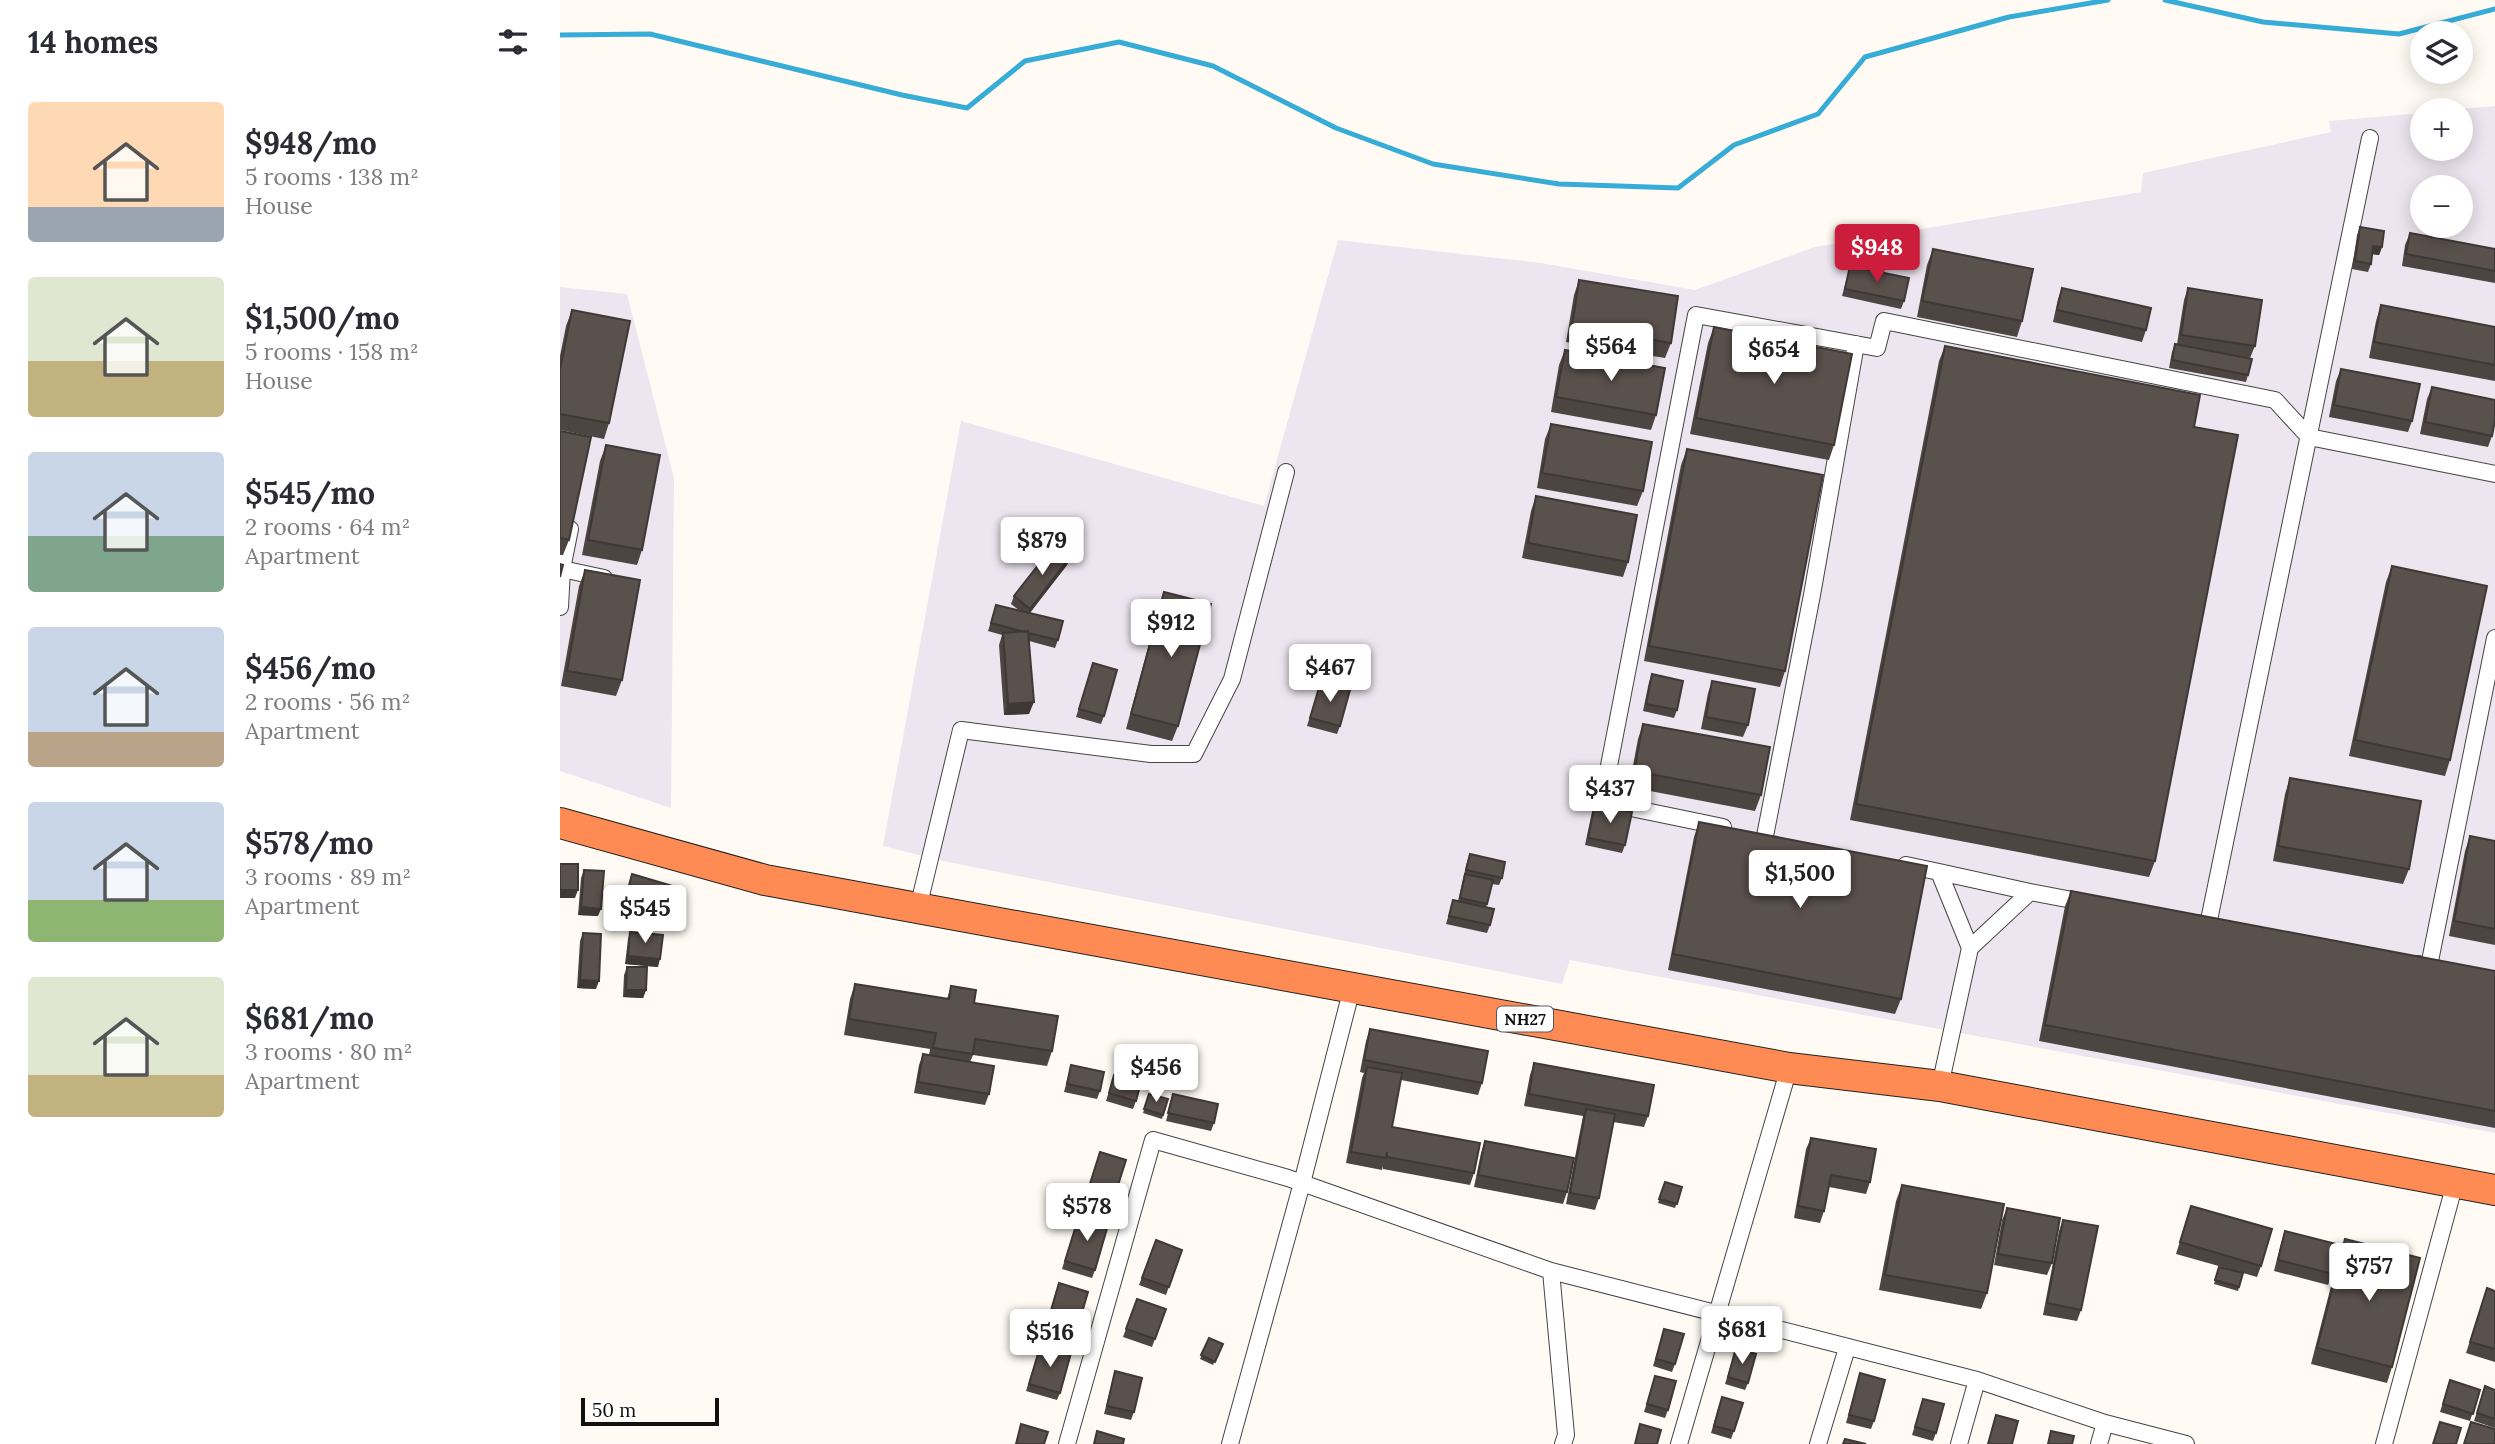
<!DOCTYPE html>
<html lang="en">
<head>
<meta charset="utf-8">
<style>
	:root { --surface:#fff; --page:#f2f2f3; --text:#2b2b33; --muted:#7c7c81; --accent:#cc1d3c }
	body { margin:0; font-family:Lora,serif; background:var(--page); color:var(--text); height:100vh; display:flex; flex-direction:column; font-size:26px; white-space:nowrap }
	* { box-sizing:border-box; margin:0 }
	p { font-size:23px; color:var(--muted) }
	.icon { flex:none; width:38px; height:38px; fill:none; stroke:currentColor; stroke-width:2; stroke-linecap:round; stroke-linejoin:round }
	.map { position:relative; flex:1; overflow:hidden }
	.details { display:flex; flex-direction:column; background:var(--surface); width:560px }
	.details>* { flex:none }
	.fabs { position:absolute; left:1850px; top:21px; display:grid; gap:14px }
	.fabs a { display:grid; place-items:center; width:63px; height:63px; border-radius:50%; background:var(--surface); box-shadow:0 4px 18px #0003; font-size:35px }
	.scale { position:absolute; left:21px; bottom:18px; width:138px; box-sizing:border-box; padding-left:7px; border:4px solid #111; border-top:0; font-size:19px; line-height:24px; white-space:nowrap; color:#111; -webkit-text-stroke:5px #fff; paint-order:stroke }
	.price { position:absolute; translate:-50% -60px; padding:0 16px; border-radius:7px; background:#fff; color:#222; font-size:23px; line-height:46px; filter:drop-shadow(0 2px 4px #0008) }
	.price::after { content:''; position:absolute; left:50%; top:42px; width:21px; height:16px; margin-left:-10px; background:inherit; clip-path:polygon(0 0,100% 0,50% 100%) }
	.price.active { background:var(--accent); color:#fff }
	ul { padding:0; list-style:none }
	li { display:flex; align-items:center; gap:21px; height:175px; padding:0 28px }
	li span { display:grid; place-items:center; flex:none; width:196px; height:140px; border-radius:7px; color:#555 }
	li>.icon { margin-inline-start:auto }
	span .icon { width:84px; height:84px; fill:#fffc; stroke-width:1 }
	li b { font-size:30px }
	h2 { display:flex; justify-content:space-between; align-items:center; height:84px; padding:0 28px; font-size:30px }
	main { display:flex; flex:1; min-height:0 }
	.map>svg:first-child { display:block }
</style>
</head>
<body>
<main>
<section class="details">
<h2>14 homes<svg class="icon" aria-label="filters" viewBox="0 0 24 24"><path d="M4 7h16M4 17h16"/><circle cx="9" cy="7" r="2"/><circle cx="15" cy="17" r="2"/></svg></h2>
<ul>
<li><span style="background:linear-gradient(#ffd9b3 75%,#9aa5b1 0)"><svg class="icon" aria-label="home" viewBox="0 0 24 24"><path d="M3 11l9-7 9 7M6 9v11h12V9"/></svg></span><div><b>$948/mo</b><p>5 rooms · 138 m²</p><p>House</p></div></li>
<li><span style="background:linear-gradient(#dfe7d0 60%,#c2b280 0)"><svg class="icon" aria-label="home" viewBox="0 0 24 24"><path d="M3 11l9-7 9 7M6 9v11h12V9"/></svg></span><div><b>$1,500/mo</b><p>5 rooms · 158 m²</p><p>House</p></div></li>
<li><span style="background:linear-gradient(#c9d6e8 60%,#7fa58c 0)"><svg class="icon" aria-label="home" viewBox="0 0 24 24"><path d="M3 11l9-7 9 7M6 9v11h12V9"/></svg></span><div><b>$545/mo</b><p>2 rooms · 64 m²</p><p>Apartment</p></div></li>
<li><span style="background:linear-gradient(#c9d6e8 75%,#b9a48a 0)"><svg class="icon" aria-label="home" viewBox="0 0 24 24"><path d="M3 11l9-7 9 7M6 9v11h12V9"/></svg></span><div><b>$456/mo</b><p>2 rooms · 56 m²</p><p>Apartment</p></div></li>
<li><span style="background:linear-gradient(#c9d6e8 70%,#8fb573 0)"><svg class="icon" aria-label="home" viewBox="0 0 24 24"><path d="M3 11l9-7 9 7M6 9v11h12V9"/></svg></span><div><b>$578/mo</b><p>3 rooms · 89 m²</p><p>Apartment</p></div></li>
<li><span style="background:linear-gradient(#dfe7d0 70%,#c2b280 0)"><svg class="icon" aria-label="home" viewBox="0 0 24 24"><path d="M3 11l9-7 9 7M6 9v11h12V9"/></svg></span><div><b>$681/mo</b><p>3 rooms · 80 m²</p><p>Apartment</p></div></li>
</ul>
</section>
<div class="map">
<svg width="1935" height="1444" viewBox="0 0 1935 1444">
	<rect width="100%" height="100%" fill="#fffbf4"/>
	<path fill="#ede5ef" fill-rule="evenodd" d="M 1935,106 L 1935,1133 L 1010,960 L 1002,984 L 383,861 L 323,846 L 401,421 L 704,506 L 778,240 L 981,263 L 1135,290 L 1255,247 L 1581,192 L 1583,173 L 1771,132 L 1769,121 L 1862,113 L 1862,149 L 1900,149 L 1900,110 L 1887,110 ZM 1862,187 L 1900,187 L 1900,226 L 1862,226 Z
		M 0,287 L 67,294 L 114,478 L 111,808 L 0,771 Z"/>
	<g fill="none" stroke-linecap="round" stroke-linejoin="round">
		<path stroke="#36acd7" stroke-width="5" d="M 1605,0 L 1703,22 L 1839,34 L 1935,9
			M 0,35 L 90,34 L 342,95 L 407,108 L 465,61 L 559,42 L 653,66 L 776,128 L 873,164 L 999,184 L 1118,188 L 1174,145 L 1258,114 L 1305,57 L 1449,17 L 1548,0"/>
		<g stroke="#444" stroke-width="18">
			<path id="street" d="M 0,569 L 2,569 L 10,529
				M 0,607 L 2,569 L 44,578
				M 1163,827 L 1042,802 L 1136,315 L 1317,348 L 1324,321 L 1715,400 L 1749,437 L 1935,474
				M 1205,836 L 1252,595 L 1296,344
				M 1346,865 L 1379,872 L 1410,948 L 1380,1086
				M 1379,872 L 1470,892
				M 358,908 L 401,730 L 591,754 L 634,754 L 672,679 L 726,472
				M 1636,923 L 1648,925 L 1810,138
				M 1410,948 L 1470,892 L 1528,903
				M 1857,964 L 1869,966 L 1935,638
				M 991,1271 L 1006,1435 L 1003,1444
				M 507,1444 L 593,1140 L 728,1178 L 991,1271 L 1417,1380 L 1545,1423 L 1626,1444
				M 670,1444 L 742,1183 L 792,988
				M 1119,1444 L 1229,1068
				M 1258,1444 L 1287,1348
				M 1399,1444 L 1417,1380
				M 1539,1444 L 1545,1423
				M 1824,1444 L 1895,1183"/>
		</g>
		<g stroke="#222" stroke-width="32">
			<path id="highway" d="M 0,823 L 205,880 L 1229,1068 L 1380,1086 L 1935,1190"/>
		</g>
		<use href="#street" stroke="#fff" stroke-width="16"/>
		<use href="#highway" stroke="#fe8b53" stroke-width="30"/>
	</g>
	<path fill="#4d4541" d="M 1800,227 L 1822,247 L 1819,255 L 1812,254 L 1811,264 L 1808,272 L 1792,269 L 1797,235 Z
		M 1850,233 L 1935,249 L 1935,283 L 1842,266 L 1845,245 Z
		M 1373,249 L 1462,321 L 1457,337 L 1357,317 L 1367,265 Z
		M 1290,266 L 1344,301 L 1341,309 L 1282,296 Z
		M 1019,280 L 1111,343 L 1105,358 L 1006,342 L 1014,295 Z
		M 1502,288 L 1586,330 L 1582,342 L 1493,322 L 1498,299 Z
		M 1628,288 L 1695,346 L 1690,358 L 1670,355 L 1688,375 L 1686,382 L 1609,368 L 1612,352 L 1615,344 L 1617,344 L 1624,300 Z
		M 1821,305 L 1935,327 L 1935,381 L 1809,358 L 1816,321 Z
		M 12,310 L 49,423 L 44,439 L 0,430 L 0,356 L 6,326 Z
		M 1154,327 L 1274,445 L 1269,460 L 1130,434 L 1148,343 Z
		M 1385,346 L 1634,427 L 1595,861 L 1589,877 L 1290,820 L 1379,361 Z
		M 1005,350 L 1096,415 L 1091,430 L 991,412 L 999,365 Z
		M 1781,369 L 1852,421 L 1848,432 L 1769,417 L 1776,381 Z
		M 1872,387 L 1932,436 L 1928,447 L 1860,434 L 1867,399 Z
		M 991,424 L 1083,491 L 1077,506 L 977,488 L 985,439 Z
		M 0,431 L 9,540 L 3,555 L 0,555 Z
		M 46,445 L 82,550 L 77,565 L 22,555 L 40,461 Z
		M 1127,449 L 1225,671 L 1220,687 L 1084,661 L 1121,465 Z
		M 976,496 L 1068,562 L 1063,577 L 962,558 L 971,511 Z
		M 510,557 L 507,565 L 470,613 L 498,640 L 495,648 L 469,641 L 469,714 L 444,715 L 439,645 L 442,635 L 428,631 L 436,605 L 460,611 L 451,604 L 454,596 Z
		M 1832,566 L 1890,760 L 1885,776 L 1789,756 L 1826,582 Z
		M 25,570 L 62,680 L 56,696 L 1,686 L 19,586 Z
		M 604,592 L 618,726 L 612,741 L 566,729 L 599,607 Z
		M 533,663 L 544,716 L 541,724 L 516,717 Z
		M 1092,674 L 1117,710 L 1114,718 L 1083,711 L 1089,682 Z
		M 761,681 L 780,726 L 777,734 L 747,726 Z
		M 1152,681 L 1188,725 L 1183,737 L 1141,729 L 1148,693 Z
		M 1083,724 L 1201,795 L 1195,811 L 1069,787 L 1078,739 Z
		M 1730,778 L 1849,869 L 1843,884 L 1713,861 L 1725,794 Z
		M 1035,804 L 1065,845 L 1062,853 L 1025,845 L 1032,812 Z
		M 1139,822 L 1341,999 L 1335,1014 L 1108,970 L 1134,837 Z
		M 1910,836 L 1935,841 L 1935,945 L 1889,936 L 1905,851 Z
		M 910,854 L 942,878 L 939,885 L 932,884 L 926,908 L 930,925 L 927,933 L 886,924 L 893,900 L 898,901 L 907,862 Z
		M 24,870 L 38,916 L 18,915 L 21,878 Z
		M 72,874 L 114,906 L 111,914 L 64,901 Z
		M 1511,891 L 1935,971 L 1935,1128 L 1479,1041 L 1505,906 Z
		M 70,932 L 98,967 L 65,964 L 68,939 Z
		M 23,933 L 36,989 L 17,988 L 20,941 Z
		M 67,967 L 86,990 L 83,998 L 63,997 L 64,975 Z
		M 295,984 L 387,999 L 391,986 L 414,1003 L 492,1051 L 487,1066 L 413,1055 L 410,1062 L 429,1094 L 425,1105 L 354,1093 L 359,1065 L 363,1054 L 369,1055 L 370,1049 L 284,1035 L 290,999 Z
		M 810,1029 L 922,1083 L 918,1095 L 841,1080 L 832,1127 L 914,1173 L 910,1185 L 823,1169 L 823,1166 L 822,1170 L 786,1163 L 802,1078 L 804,1073 L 800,1072 L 806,1041 Z
		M 974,1063 L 1088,1116 L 1084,1127 L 1053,1122 L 1039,1198 L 1035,1210 L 1006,1204 L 1023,1116 L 964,1106 L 970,1075 Z
		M 511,1065 L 540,1091 L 537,1099 L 504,1092 Z
		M 554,1075 L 576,1101 L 573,1109 L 546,1101 Z
		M 589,1094 L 608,1099 L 602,1119 L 583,1113 Z
		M 613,1094 L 654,1123 L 651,1131 L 606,1121 Z
		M 1251,1138 L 1310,1182 L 1306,1194 L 1269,1187 L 1264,1211 L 1260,1223 L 1234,1218 L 1246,1149 Z
		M 925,1141 L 1007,1192 L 1003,1204 L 914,1187 L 921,1153 Z
		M 540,1152 L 566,1160 L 551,1205 L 526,1198 Z
		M 1105,1182 L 1122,1187 L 1115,1208 L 1098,1203 Z
		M 1342,1185 L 1427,1293 L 1421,1309 L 1319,1290 L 1336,1201 Z
		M 1631,1206 L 1701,1266 L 1697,1277 L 1683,1273 L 1678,1291 L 1654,1284 L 1659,1267 L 1673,1270 L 1616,1254 Z
		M 1447,1208 L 1492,1263 L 1487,1275 L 1434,1265 L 1442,1220 Z
		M 1503,1220 L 1521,1310 L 1517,1321 L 1483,1315 L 1499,1231 Z
		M 516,1224 L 535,1270 L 532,1278 L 502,1269 Z
		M 1725,1231 L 1773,1274 L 1768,1285 L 1714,1271 L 1721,1243 Z
		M 1785,1239 L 1832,1367 L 1827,1383 L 1751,1364 L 1779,1255 Z
		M 596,1240 L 622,1250 L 606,1295 L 579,1285 Z
		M 1927,1288 L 1935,1291 L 1935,1362 L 1906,1353 Z
		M 496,1291 L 516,1333 L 513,1341 L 484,1332 Z
		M 577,1299 L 606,1309 L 592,1347 L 563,1337 Z
		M 1104,1329 L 1115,1364 L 1112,1372 L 1093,1366 Z
		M 649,1338 L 663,1344 L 653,1365 L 640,1359 Z
		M 1176,1348 L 1188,1383 L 1185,1390 L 1165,1384 Z
		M 478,1352 L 500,1393 L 497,1400 L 466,1391 Z
		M 555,1371 L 574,1412 L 571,1420 L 544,1414 Z
		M 1300,1373 L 1314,1421 L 1311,1429 L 1286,1423 Z
		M 1095,1376 L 1108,1410 L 1105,1418 L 1084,1412 Z
		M 1890,1380 L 1920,1390 L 1910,1421 L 1880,1412 Z
		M 1925,1386 L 1935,1390 L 1935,1428 L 1914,1421 Z
		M 1363,1399 L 1376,1433 L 1373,1441 L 1352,1435 Z
		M 1159,1405 L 1174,1431 L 1171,1439 L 1151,1433 Z"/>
	<path fill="#3f3835" d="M 1813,246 L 1822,247 L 1819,255 L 1811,254 Z
		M 510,557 L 507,565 L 467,616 L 470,609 Z
		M 474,702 L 469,714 L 444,715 L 448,704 Z
		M 0,890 L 18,890 L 15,898 L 0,898 Z
		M 21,907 L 41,909 L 38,916 L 18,915 Z
		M 68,956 L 100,959 L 98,967 L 65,964 Z
		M 20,980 L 39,981 L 36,989 L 17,988 Z
		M 66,990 L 86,990 L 83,998 L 63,997 Z"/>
	<path fill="#5a504c" stroke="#3f3835" stroke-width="2" d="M 1800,227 L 1824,231 L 1822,247 L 1813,246 L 1811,264 L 1795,261 Z
		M 1850,233 L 1935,249 L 1935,271 L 1846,254 Z
		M 1373,249 L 1473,269 L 1462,321 L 1362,301 Z
		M 1290,266 L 1349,278 L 1344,301 L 1285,289 Z
		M 1019,280 L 1118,296 L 1111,343 L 1012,326 Z
		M 1502,288 L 1591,308 L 1586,330 L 1497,310 Z
		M 1628,288 L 1702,300 L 1695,346 L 1621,335 Z
		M 1821,305 L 1935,327 L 1935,365 L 1814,342 Z
		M 12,310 L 70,321 L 49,423 L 0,414 L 0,369 Z
		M 1154,327 L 1292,354 L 1274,445 L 1136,418 Z
		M 1615,344 L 1692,359 L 1688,375 L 1612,360 Z
		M 1385,346 L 1640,395 L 1634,427 L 1678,435 L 1595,861 L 1296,804 Z
		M 1005,350 L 1105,368 L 1096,415 L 996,397 Z
		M 1781,369 L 1860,384 L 1852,421 L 1774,405 Z
		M 1872,387 L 1935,400 L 1935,420 L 1932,436 L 1865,422 Z
		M 991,424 L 1092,442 L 1083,491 L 982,473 Z
		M 0,431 L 31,437 L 9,540 L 0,538 Z
		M 46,445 L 100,455 L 82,550 L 28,540 Z
		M 1127,449 L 1263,475 L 1225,671 L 1089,646 Z
		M 976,496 L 1077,515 L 1068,562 L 968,543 Z
		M 494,545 L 510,557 L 470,609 L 454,596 Z
		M 0,564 L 3,565 L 0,577 Z
		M 1832,566 L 1927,586 L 1890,760 L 1795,740 Z
		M 25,570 L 80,580 L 62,680 L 7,671 Z
		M 604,592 L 651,604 L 618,726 L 571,714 Z
		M 436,605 L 503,621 L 498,640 L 468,633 L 468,631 L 464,632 L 431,623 Z
		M 468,631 L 474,702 L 448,704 L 443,633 Z
		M 533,663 L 557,670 L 544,716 L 519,709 Z
		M 1092,674 L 1123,681 L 1117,710 L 1086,704 Z
		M 761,681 L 790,690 L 780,726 L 750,718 Z
		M 1152,681 L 1195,689 L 1188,725 L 1146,717 Z
		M 1083,724 L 1210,747 L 1201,795 L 1074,771 Z
		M 1730,778 L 1861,801 L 1849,869 L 1718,846 Z
		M 1035,804 L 1072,812 L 1065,845 L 1028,838 Z
		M 1139,822 L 1367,866 L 1341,999 L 1113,954 Z
		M 1910,836 L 1935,841 L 1935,929 L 1894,921 Z
		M 910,854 L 945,862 L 942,878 L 906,870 Z
		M 0,864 L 18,864 L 18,890 L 0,890 Z
		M 24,870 L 44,871 L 41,909 L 21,907 Z
		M 72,874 L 119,888 L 114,906 L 67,893 Z
		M 905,874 L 933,880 L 927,904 L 900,898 Z
		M 1511,891 L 1935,971 L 1935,1111 L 1485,1025 Z
		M 893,900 L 934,909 L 930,925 L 889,916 Z
		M 70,932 L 103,935 L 100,959 L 68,956 Z
		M 23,933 L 41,934 L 39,981 L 20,980 Z
		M 67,967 L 87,967 L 86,990 L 66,990 Z
		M 295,984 L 389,999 L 391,986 L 416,990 L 414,1003 L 498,1016 L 492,1051 L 415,1039 L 413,1054 L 373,1048 L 376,1033 L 289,1019 Z
		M 810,1029 L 928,1051 L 922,1083 L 804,1060 Z
		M 363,1054 L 434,1066 L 429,1094 L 358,1082 Z
		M 974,1063 L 1094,1085 L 1088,1116 L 969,1094 Z
		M 511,1065 L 544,1072 L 540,1091 L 507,1084 Z
		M 807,1067 L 842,1073 L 832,1127 L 920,1143 L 914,1173 L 827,1157 L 827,1152 L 826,1158 L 791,1152 Z
		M 554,1075 L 581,1082 L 576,1101 L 549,1093 Z
		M 589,1094 L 608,1099 L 603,1115 L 584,1109 Z
		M 613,1094 L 658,1104 L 654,1123 L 608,1113 Z
		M 1026,1109 L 1055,1114 L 1039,1198 L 1010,1193 Z
		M 1251,1138 L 1316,1149 L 1310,1182 L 1271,1175 L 1264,1211 L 1238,1206 Z
		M 925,1141 L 1014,1158 L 1007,1192 L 918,1175 Z
		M 540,1152 L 566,1160 L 554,1198 L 528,1190 Z
		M 1105,1182 L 1122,1187 L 1117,1204 L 1099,1199 Z
		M 1342,1185 L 1444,1204 L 1427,1293 L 1325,1275 Z
		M 1631,1206 L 1712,1229 L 1701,1266 L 1620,1242 Z
		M 1447,1208 L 1500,1218 L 1492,1263 L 1438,1254 Z
		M 519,1216 L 548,1225 L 535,1270 L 505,1261 Z
		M 1503,1220 L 1538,1226 L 1521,1310 L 1487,1303 Z
		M 1725,1231 L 1780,1245 L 1773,1274 L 1718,1260 Z
		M 1785,1239 L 1860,1258 L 1832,1367 L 1757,1348 Z
		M 596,1240 L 622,1250 L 609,1287 L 582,1278 Z
		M 1659,1267 L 1683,1273 L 1679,1287 L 1655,1280 Z
		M 499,1283 L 528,1292 L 516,1333 L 487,1324 Z
		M 1927,1288 L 1935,1291 L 1935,1349 L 1910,1342 Z
		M 577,1299 L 606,1309 L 595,1339 L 566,1329 Z
		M 1104,1329 L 1124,1334 L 1115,1364 L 1096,1359 Z
		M 649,1338 L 663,1344 L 655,1362 L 641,1355 Z
		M 481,1344 L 511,1353 L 500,1393 L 469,1384 Z
		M 1176,1348 L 1196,1354 L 1188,1383 L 1168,1377 Z
		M 555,1371 L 582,1378 L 574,1412 L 547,1406 Z
		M 1300,1373 L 1325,1380 L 1314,1421 L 1289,1415 Z
		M 1095,1376 L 1116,1381 L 1108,1410 L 1087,1404 Z
		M 1890,1380 L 1920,1390 L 1913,1414 L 1883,1404 Z
		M 1925,1386 L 1935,1390 L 1935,1419 L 1917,1413 Z
		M 1162,1397 L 1183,1403 L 1174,1431 L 1154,1426 Z
		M 1363,1399 L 1384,1404 L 1376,1433 L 1355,1427 Z
		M 1436,1415 L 1458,1421 L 1452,1444 L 1428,1444 Z
		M 1880,1422 L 1901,1428 L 1896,1444 L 1873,1444 Z
		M 1911,1422 L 1935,1429 L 1935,1444 L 1904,1444 Z
		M 461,1424 L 488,1432 L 484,1444 L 456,1444 Z
		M 1080,1424 L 1101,1430 L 1097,1444 L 1075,1444 Z
		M 537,1431 L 564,1439 L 563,1444 L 534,1444 Z
		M 1491,1431 L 1514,1436 L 1512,1444 L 1488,1444 Z
		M 1285,1439 L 1306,1444 L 1283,1444 Z"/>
	<g text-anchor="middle" stroke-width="7" stroke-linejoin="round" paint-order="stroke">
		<rect fill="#fff" stroke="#585858" stroke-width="2" x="937" y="1006.5" width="56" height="25" rx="5"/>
		<g font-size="16" font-weight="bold" fill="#111">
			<text x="965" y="1025">NH27</text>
		</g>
	</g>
</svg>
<div class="fabs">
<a><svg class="icon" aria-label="layers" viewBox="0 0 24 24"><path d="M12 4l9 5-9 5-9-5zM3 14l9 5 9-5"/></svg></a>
<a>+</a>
<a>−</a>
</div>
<div class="scale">50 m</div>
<b class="price active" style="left:1317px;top:284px">$948</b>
<b class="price" style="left:1051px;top:383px">$564</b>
<b class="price" style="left:1214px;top:386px">$654</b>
<b class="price" style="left:482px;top:577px">$879</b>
<b class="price" style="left:611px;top:659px">$912</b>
<b class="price" style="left:770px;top:704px">$467</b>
<b class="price" style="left:1050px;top:825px">$437</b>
<b class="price" style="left:1240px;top:910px">$1,500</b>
<b class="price" style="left:85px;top:945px">$545</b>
<b class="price" style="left:596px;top:1104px">$456</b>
<b class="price" style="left:527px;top:1243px">$578</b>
<b class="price" style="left:1809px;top:1303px">$757</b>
<b class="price" style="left:1182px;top:1366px">$681</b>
<b class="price" style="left:490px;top:1369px">$516</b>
</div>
</main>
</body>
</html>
